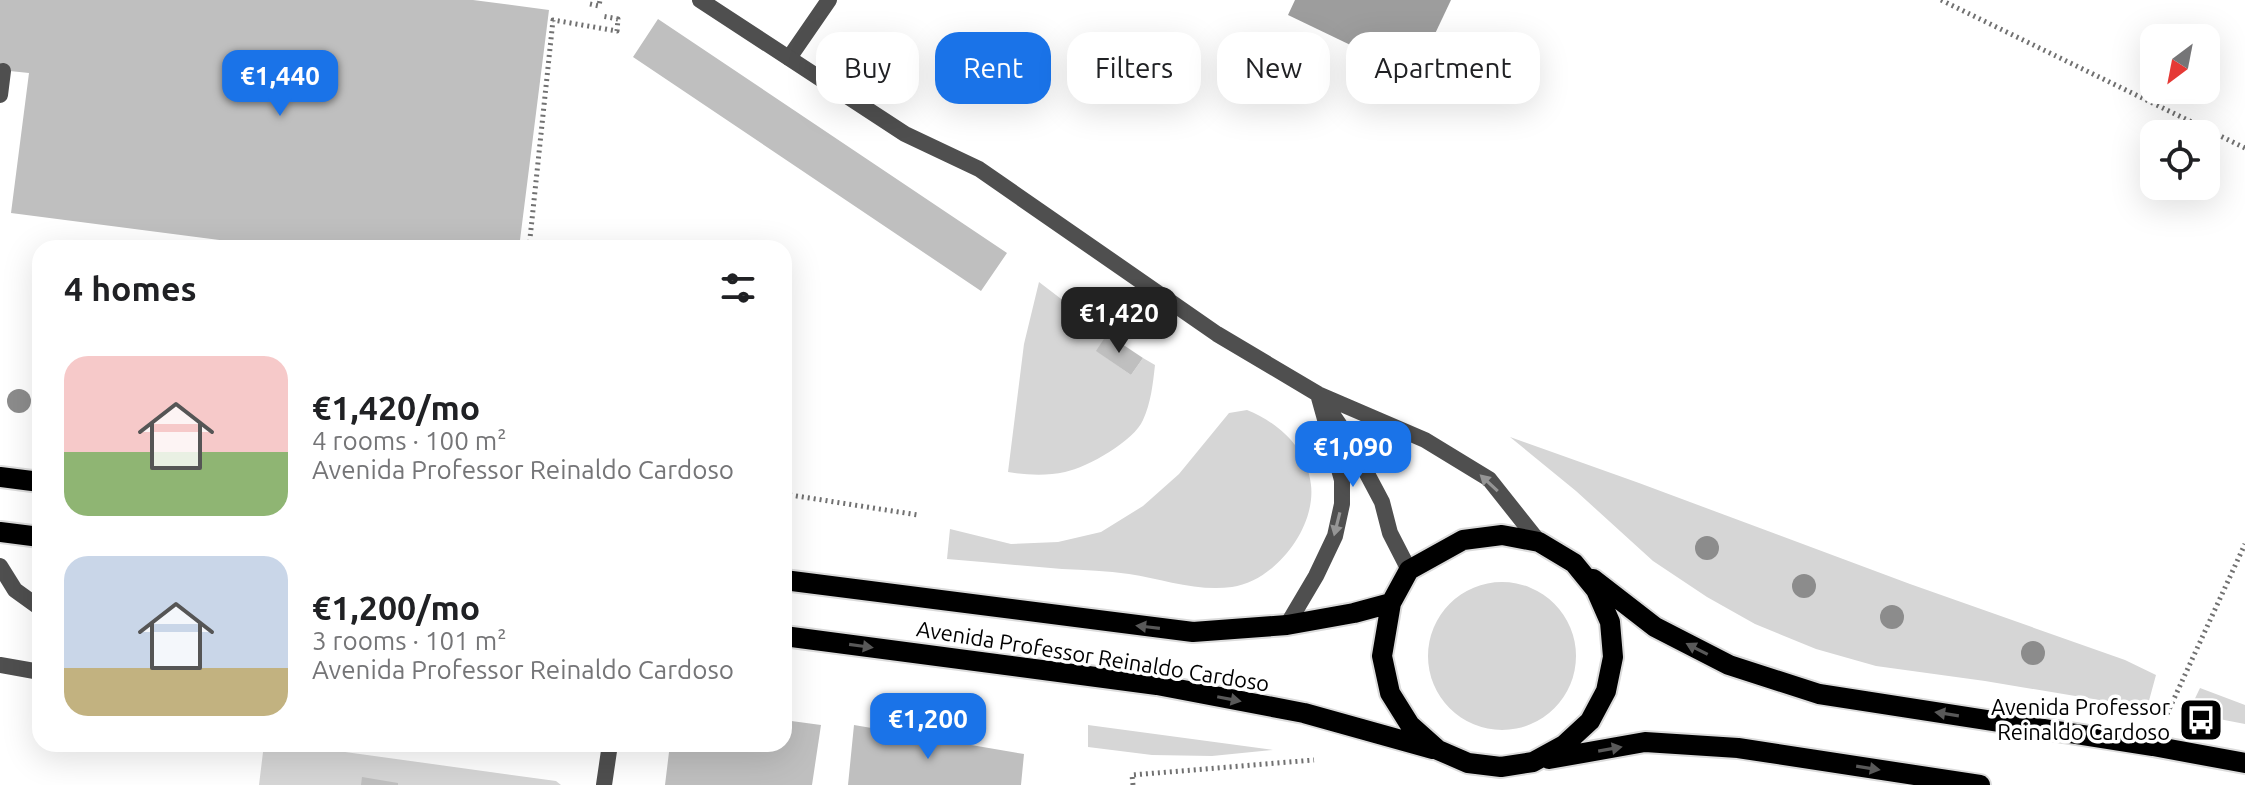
<!DOCTYPE html>
<html lang="en">
<head>
<meta charset="utf-8">
<style>
	:root { --surface:#fff; --page:#f6f6f6; --text:#202124; --muted:#757577; --accent:#1a73e8 }
	body { margin:0; font-family:Ubuntu,sans-serif; background:var(--page); color:var(--text); height:100vh; display:flex; flex-direction:column; font-size:30px; white-space:nowrap }
	* { box-sizing:border-box; margin:0 }
	p { font-size:26px; color:var(--muted) }
	.icon { flex:none; width:44px; height:44px; fill:none; stroke:currentColor; stroke-width:2; stroke-linecap:round; stroke-linejoin:round }
	.map { position:relative; flex:1; overflow:hidden }
	.details { position:absolute; left:32px; top:240px; width:760px; height:512px; display:flex; flex-direction:column; background:var(--surface); border-radius:24px; box-shadow:0 8px 32px #0002 }
	.details>* { flex:none }
	.banner { position:absolute; left:816px; top:32px; width:760px; height:72px; display:flex; gap:16px }
	.needle { width:52px; rotate:212deg }
	.tools { position:absolute; left:2140px; top:24px; display:grid; gap:16px }
	.tools a { display:grid; place-items:center; width:80px; height:80px; border-radius:16px; background:var(--surface); box-shadow:0 8px 32px #0002; font-size:40px }
	.price { position:absolute; translate:-50% -68px; padding:0 18px; border-radius:16px; background:var(--accent); color:#fff; font-size:26px; line-height:52px; filter:drop-shadow(0 2px 4px #0008) }
	.price::after { content:''; position:absolute; left:50%; top:48px; width:24px; height:18px; margin-left:-12px; background:inherit; clip-path:polygon(0 0,100% 0,50% 100%) }
	.price.active { background:#222; color:#fff }
	ul { padding:0; list-style:none }
	li { display:flex; align-items:center; gap:24px; height:200px; padding:0 32px }
	li span { display:grid; place-items:center; flex:none; width:224px; height:160px; border-radius:24px; color:#555 }
	li>.icon { margin-inline-start:auto }
	span .icon { width:96px; height:96px; fill:#fffc; stroke-width:1 }
	li b { font-size:34px }
	h2 { display:flex; justify-content:space-between; align-items:center; height:96px; padding:0 32px; font-size:34px }
	.pill { padding:0 28px; border-radius:24px; background:var(--surface); box-shadow:0 8px 32px #0002; font-size:28px; line-height:72px }
	.pill.active { background:var(--accent); color:#fff }
	.map>svg:first-child { display:block }
</style>
</head>
<body>
<div class="map">
<svg width="2245" height="785" viewBox="0 0 2245 785">
	<rect width="100%" height="100%" fill="#fff"/>
	<path fill="#d6d6d6" d="M 1039,282 L 1107,334 L 1097,351 L 1131,375 L 1143,358 L 1155,365 C 1153,383 1151,403 1143,420 C 1134,441 1088,467 1065,472 C 1047,476 1026,475 1008,472 L 1024,344 Z
		M 1247,410 C 1279,423 1307,448 1311,485 C 1316,528 1275,581 1232,587 C 1198,592 1162,579 1129,574 C 1107,571 1085,570 1062,569 C 1024,566 985,562 947,559 L 950,529 L 1011,544 L 1058,542 L 1101,532 L 1143,506 L 1179,474 L 1229,413 Z
		M 1510,437 L 1639,483 L 1910,584 L 2125,660 L 2156,675 L 2147,708 L 1985,681 L 1876,666 L 1816,649 L 1755,624 L 1707,597 L 1653,561 L 1576,491 Z
		M1428 656a74 74 0 1 1 148 0a74 74 0 1 1-148 0Z
		M 2200,688 L 2245,705 L 2245,724 L 2188,713 Z
		M 1088,725 L 1273,750 L 1212,756 L 1152,755 L 1088,747 Z
		M 264,744 L 287,744 L 556,781 L 561,785 L 259,785 Z"/>
	<path fill="#9d9d9d" d="M 1295,0 L 1451,0 L 1415,76 L 1288,15 Z"/>
	<path fill="#bfbfbf" d="M 0,0 L 473,0 L 549,10 L 519,248 L 281,248 L 11,213 L 29,73 L 0,70 Z
		M 658,19 L 1007,253 L 981,291 L 633,57 Z
		M 1107,334 L 1143,358 L 1131,375 L 1096,351 Z
		M 784,720 L 821,725 L 812,785 L 665,785 L 670,744 L 784,744 Z
		M 854,725 L 1024,754 L 1021,785 L 848,785 Z
		M 362,777 L 398,783 L 398,785 L 361,785 Z"/>
	<g fill="none" stroke-linecap="round" stroke-linejoin="round">
		<g stroke="#dbdbdb" stroke-width="24">
			<path id="primary" d="M 0,477 L 40,482
				M 0,532 L 40,537
				M 1502,535 L 1539,542 L 1574,563 L 1596,590 L 1610,622 L 1613,657 L 1606,691 L 1590,721 L 1564,745 L 1533,762 L 1501,767 L 1468,763 L 1438,750 L 1410,725 L 1390,693 L 1382,656 L 1391,603 L 1409,570 L 1463,540 Z
				M 1593,579 L 1655,627 L 1729,665 L 1819,694 L 2153,746 L 2245,763
				M 784,580 L 1193,632 L 1287,625 L 1354,613 L 1391,603
				M 784,636 L 1157,685 L 1304,713 L 1433,749
				M 1549,759 L 1645,742 L 1738,748 L 1980,785"/>
		</g>
		<path stroke="#717171" stroke-width="5" stroke-dasharray="2 4" stroke-linecap="butt" d="M 1941,0 L 2245,148
			M 590,4 L 599,6 L 600,0
			M 529,248 L 553,20 L 617,31 L 618,19 L 602,16
			M 784,494 L 918,515
			M 2167,714 L 2245,544
			M 1133,785 L 1132,775 L 1314,760"/>
		<path stroke="#4f4f4f" stroke-width="16" d="M 0,95 L 3,71
			M 0,566 L 15,590 L 40,608"/>
		<path stroke="#4f4f4f" stroke-width="16" d="M 789,58 L 829,0
			M 0,665 L 40,672
			M 604,785 L 610,744"/>
		<path stroke="#4f4f4f" stroke-width="16" d="M 700,0 L 905,134 L 979,169 L 1217,334 L 1318,394 L 1425,440 L 1489,479 L 1539,542
			M 1326,405 L 1347,436 L 1382,502 L 1390,533 L 1409,570
			M 1287,625 L 1316,576 L 1335,536 L 1342,504 L 1342,480 L 1318,394"/>
		<use href="#primary" stroke="#000" stroke-width="20"/>
	</g>
	<g fill="#8c8c8c">
		<circle cx="19" cy="401" r="12"/>
		<circle cx="1707" cy="548" r="12"/>
		<circle cx="1804" cy="586" r="12"/>
		<circle cx="1892" cy="617" r="12"/>
		<circle cx="2033" cy="653" r="12"/>
	</g>
	<defs><path id="oneway-solid" d="M-6-.8H1V-3.2L6.5 0L1 3.2V.8H-6Z" transform="scale(2)"/></defs>
	<g fill="#959595">
		<use href="#oneway-solid" transform="translate(1489 483) rotate(-137)"/>
		<use href="#oneway-solid" transform="translate(1337 524) rotate(104)"/>
	</g>
	<g fill="#595959">
		<use href="#oneway-solid" transform="translate(1148 627) rotate(-173)"/>
		<use href="#oneway-solid" transform="translate(861 646) rotate(8)"/>
		<use href="#oneway-solid" transform="translate(1697 649) rotate(-153)"/>
		<use href="#oneway-solid" transform="translate(1229 699) rotate(11)"/>
		<use href="#oneway-solid" transform="translate(1947 714) rotate(-171)"/>
		<use href="#oneway-solid" transform="translate(1610 749) rotate(-10)"/>
		<use href="#oneway-solid" transform="translate(1868 768) rotate(9)"/>
	</g>
	<defs>
		<g id="bus-square" transform="scale(2.3)"><rect x="-9" y="-9" width="18" height="18" rx="4" fill="#000" stroke="#fff"/><path d="M-5-6H5V4H4V6H2V4H-2V6H-4V4H-5ZM-3.5-4V0h7V-4ZM-3.5 1.2v1.5H-2V1.2ZM2 1.2v1.5H3.5V1.2Z" fill="#fff"/></g>
	</defs>
	<g fill-rule="evenodd">
		<use href="#bus-square" x="2201" y="720"/>
	</g>
	<g text-anchor="middle" stroke-width="7" stroke-linejoin="round" paint-order="stroke">
		<g font-size="22" fill="#000" stroke="#fff">
			<text transform="translate(1093 656) rotate(9)" y="8">Avenida Professor Reinaldo Cardoso</text>
		</g>
		<g font-size="22" fill="#000" stroke="#fff" text-anchor="end">
			<text x="2170" y="715">Avenida Professor<tspan x="2170" dy="25">Reinaldo Cardoso</tspan></text>
		</g>
	</g>
</svg>
<div class="tools">
<a><svg class="needle" viewBox="-14 -14 28 28"><path d="M0-13l5 13h-10z" fill="#e53935"/><path d="M0 13l5-13h-10z" fill="#757577"/></svg></a>
<a><svg class="icon" aria-label="locate" viewBox="0 0 24 24"><circle cx="12" cy="12" r="6"/><path d="M12 2v4M12 18v4M2 12h4M18 12h4"/></svg></a>
</div>
<b class="price" style="left:280px;top:118px">€1,440</b>
<b class="price active" style="left:1119px;top:355px">€1,420</b>
<b class="price" style="left:1353px;top:489px">€1,090</b>
<b class="price" style="left:928px;top:761px">€1,200</b>
<div class="banner">
<a class="pill">Buy</a>
<a class="pill active">Rent</a>
<a class="pill">Filters</a>
<a class="pill">New</a>
<a class="pill">Apartment</a>
</div>
<section class="details">
<h2>4 homes<svg class="icon" aria-label="filters" viewBox="0 0 24 24"><path d="M4 7h16M4 17h16"/><circle cx="9" cy="7" r="2"/><circle cx="15" cy="17" r="2"/></svg></h2>
<ul>
<li><span style="background:linear-gradient(#f6c9c9 60%,#8fb573 0)"><svg class="icon" aria-label="home" viewBox="0 0 24 24"><path d="M3 11l9-7 9 7M6 9v11h12V9"/></svg></span><div><b>€1,420/mo</b><p>4 rooms · 100 m²</p><p>Avenida Professor Reinaldo Cardoso</p></div></li>
<li><span style="background:linear-gradient(#c9d6e8 70%,#c2b280 0)"><svg class="icon" aria-label="home" viewBox="0 0 24 24"><path d="M3 11l9-7 9 7M6 9v11h12V9"/></svg></span><div><b>€1,200/mo</b><p>3 rooms · 101 m²</p><p>Avenida Professor Reinaldo Cardoso</p></div></li>
</ul>
</section>
</div>
</body>
</html>
